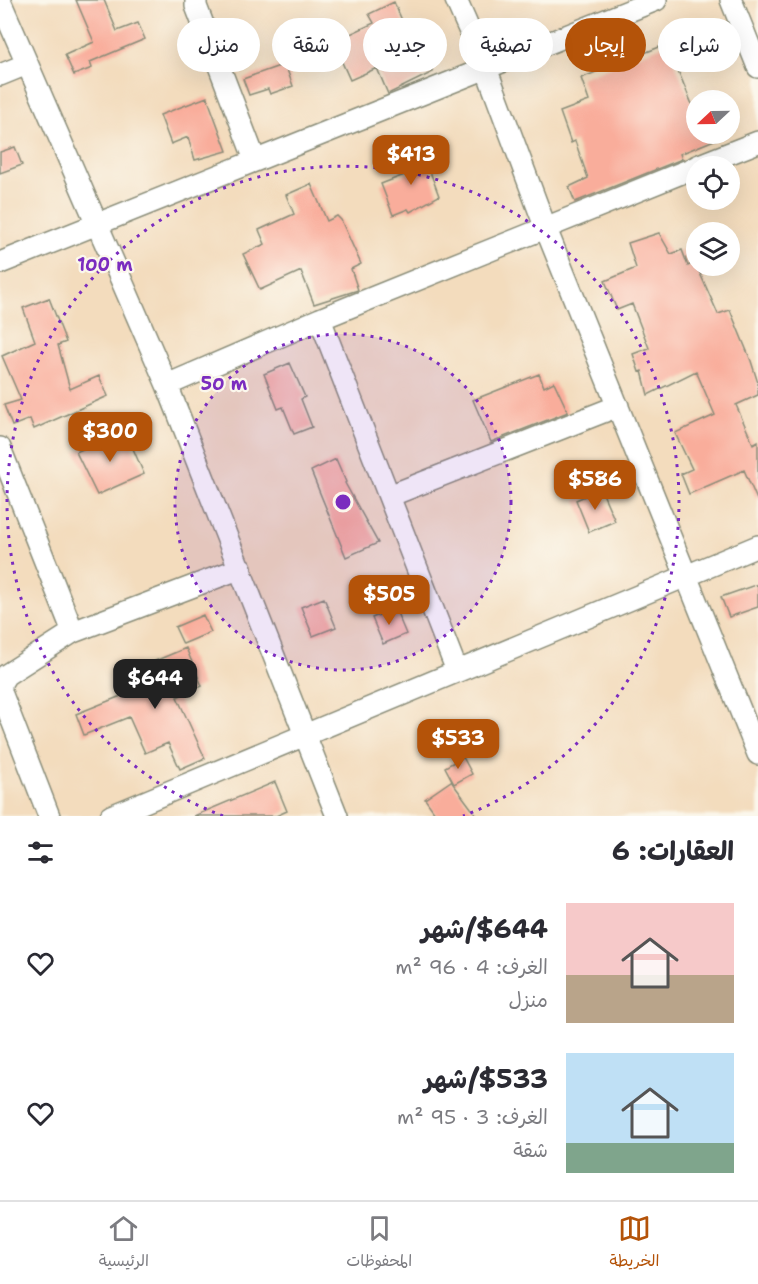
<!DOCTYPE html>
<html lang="ar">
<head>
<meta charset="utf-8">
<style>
	:root { --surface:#fff; --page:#f7f7f7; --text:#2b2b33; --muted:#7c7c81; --line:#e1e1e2; --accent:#b45309 }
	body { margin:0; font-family:"Shantell Sans","Playpen Sans Arabic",sans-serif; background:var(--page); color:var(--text); direction:rtl; height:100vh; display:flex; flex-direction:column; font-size:22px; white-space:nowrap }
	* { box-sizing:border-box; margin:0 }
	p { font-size:20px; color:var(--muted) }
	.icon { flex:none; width:33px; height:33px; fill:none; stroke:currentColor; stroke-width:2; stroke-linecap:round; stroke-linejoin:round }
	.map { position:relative; height:816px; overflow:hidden; direction:ltr }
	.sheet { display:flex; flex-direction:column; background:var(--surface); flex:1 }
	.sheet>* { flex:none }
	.top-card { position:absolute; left:18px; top:18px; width:723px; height:54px; direction:rtl; display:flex; gap:12px }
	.needle { width:39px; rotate:248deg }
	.controls { position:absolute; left:686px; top:90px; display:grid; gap:12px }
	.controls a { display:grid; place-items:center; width:54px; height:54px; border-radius:50%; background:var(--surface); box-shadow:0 6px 24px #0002; font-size:30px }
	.price { position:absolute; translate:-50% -51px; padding:0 14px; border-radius:12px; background:var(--accent); color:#fff; font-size:20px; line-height:39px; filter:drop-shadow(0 2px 3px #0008) }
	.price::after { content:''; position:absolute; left:50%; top:36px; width:18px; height:14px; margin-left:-9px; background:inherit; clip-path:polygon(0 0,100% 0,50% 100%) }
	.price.active { background:#222; color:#fff }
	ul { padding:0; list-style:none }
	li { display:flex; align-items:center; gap:18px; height:150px; padding:0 24px }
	li span { display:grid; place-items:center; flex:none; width:168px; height:120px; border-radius:0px; color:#555 }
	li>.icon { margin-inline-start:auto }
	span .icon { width:72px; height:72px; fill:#fffc; stroke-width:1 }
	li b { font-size:26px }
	h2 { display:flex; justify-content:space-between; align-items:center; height:72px; padding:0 24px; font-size:26px }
	.chip { padding:0 21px; border-radius:27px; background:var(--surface); box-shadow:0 6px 24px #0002; font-size:21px; line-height:54px }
	.chip.active { background:var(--accent); color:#fff }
	.dock { display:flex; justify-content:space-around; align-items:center; height:84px; border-top:2px solid var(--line); background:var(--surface); font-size:16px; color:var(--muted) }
	.dock a { display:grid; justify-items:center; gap:3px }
	.dock .active { color:var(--accent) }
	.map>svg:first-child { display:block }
</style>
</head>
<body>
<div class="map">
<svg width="758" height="816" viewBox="0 0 758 816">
	<rect width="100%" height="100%" fill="#fbf7ec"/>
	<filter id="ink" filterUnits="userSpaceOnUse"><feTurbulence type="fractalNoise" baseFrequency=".0167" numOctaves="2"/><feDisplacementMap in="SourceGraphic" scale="12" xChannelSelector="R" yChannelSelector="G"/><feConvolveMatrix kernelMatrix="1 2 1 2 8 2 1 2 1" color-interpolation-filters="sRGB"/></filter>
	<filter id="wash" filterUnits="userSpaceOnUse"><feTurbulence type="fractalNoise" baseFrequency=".008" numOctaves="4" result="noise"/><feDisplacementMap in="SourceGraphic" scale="24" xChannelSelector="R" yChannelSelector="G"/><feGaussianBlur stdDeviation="1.35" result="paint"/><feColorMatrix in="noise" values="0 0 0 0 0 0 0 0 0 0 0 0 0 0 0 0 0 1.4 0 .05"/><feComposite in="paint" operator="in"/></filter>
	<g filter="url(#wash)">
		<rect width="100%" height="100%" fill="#f3dcbd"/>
		<g id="blocks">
			<path fill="#f9ad9b" d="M 76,0 L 104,0 L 117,31 L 138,23 L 145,39 L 90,62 L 92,68 L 74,75 L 65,55 L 94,42 Z
				M 394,2 L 411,41 L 418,38 L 433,72 L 388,94 L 377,68 L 350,80 L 333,42 L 374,23 L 369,14 Z
				M 667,44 L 696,114 L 696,134 L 729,134 L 680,154 L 682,159 L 575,202 L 569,187 L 588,178 L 575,141 L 571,143 L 560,112 L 589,101 L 581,78 Z
				M 285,64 L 293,86 L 270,94 L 268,89 L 249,95 L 243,79 Z
				M 207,97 L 227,151 L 195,160 L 188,137 L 171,144 L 160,115 Z
				M 15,147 L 22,165 L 0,173 L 0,152 Z
				M 421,147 L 439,196 L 410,212 L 408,209 L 393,215 L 381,184 L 412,172 L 405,153 Z
				M 311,184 L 327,221 L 337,216 L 341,220 L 361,264 L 351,269 L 358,290 L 314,304 L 301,271 L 260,290 L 243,254 L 265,244 L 259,230 L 294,214 L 286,195 Z
				M 659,233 L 671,254 L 682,250 L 688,266 L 695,262 L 718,314 L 730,310 L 751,361 L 758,383 L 758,395 L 736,405 L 753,444 L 758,441 L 758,502 L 744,470 L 689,494 L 681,474 L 692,469 L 675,433 L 715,415 L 696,371 L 648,395 L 642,371 L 639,372 L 633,354 L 649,348 L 632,304 L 617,310 L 605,281 L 636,268 L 628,243 Z
				M 49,298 L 66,342 L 58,345 L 70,389 L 99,376 L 108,396 L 34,429 L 30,419 L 12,426 L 4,405 L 21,400 L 2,356 L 35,341 L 23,308 Z
				M 290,363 L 305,397 L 301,399 L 312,427 L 294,434 L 283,407 L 278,409 L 264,374 Z
				M 539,374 L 544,387 L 554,382 L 568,412 L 491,442 L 473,400 Z
				M 125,430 L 144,474 L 97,495 L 76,452 Z
				M 336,459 L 346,482 L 345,483 L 378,543 L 346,557 L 311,471 Z
				M 601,489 L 615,521 L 589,532 L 576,500 Z
				M 758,584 L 758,607 L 729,617 L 721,597 Z
				M 324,598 L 336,627 L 313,636 L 301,607 Z
				M 395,608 L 406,634 L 383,644 L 372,618 Z
				M 203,615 L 211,632 L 183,644 L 175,627 Z
				M 186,648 L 202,686 L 177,697 L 205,758 L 180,769 L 168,743 L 145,753 L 129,717 L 84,735 L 76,714 L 121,696 L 120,693 L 161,674 L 155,661 Z
				M 463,757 L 472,774 L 454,784 L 445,767 Z
				M 451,781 L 477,816 L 437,816 L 425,799 Z
				M 275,782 L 287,811 L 276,816 L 194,816 Z"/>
		</g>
	</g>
	<g filter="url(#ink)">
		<use href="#blocks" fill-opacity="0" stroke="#898c78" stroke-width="1.5"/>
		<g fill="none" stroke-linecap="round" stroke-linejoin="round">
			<g stroke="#898c78" stroke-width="24">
				<path id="minor" d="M 196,0 L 196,6 L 255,160
					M 456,0 L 486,68 L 546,229 L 758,754
					M 731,0 L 758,67
					M 0,1 L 167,385 L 337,816
					M 0,75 L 27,64
					M 697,166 L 758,142
					M 0,263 L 656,0
					M 320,319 L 457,671
					M 167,385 L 320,319 L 696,167
					M 0,448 L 73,632
					M 389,496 L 618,406
					M 49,816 L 1,692 L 1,683 L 6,675 L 73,632 L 241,568
					M 111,816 L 758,546"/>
			</g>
			<use href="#minor" stroke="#fff" stroke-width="21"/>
		</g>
	</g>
	<circle cx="343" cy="502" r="168" fill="#7b2cbf" fill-opacity=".12"/>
	<g fill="none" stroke="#7b2cbf" stroke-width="3" stroke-dasharray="3 6">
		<circle cx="343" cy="502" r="168"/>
		<path d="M223 816A336 336 0 1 1 463 816"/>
	</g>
	<circle cx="343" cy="502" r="9" fill="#7b2cbf" stroke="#fbf7ec" stroke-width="3"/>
	<g font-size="18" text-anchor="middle" font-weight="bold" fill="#7b2cbf" stroke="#fbf7ec" stroke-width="4.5" stroke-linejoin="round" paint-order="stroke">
		<text x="105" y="271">100 m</text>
		<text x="224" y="390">50 m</text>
	</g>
</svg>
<div class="controls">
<a><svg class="needle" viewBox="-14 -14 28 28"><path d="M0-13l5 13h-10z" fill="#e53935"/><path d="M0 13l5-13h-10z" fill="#7c7c81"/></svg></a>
<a><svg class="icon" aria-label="locate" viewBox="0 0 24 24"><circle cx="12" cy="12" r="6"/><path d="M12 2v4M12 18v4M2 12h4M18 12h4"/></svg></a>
<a><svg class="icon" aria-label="layers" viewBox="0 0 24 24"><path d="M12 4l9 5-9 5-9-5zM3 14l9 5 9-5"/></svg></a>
</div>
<b class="price" style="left:411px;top:186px">$413</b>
<b class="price" style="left:110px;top:463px">$300</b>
<b class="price" style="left:595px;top:511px">$586</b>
<b class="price" style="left:389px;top:626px">$505</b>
<b class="price active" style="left:155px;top:710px">$644</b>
<b class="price" style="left:458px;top:770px">$533</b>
<div class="top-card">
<a class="chip">شراء</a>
<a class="chip active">إيجار</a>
<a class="chip">تصفية</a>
<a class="chip">جديد</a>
<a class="chip">شقة</a>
<a class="chip">منزل</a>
</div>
</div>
<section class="sheet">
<h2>العقارات: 6<svg class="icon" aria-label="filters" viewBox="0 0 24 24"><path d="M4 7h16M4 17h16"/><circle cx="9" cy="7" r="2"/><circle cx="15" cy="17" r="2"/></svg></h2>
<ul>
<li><span style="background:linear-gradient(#f6c9c9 60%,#b9a48a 0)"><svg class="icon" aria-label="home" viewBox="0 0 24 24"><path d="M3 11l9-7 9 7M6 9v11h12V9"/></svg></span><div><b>$644/شهر</b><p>الغرف: 4 · 96 m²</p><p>منزل</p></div><svg class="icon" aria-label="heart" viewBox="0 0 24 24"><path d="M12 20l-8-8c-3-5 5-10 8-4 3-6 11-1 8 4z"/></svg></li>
<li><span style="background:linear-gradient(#bfe0f5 75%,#7fa58c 0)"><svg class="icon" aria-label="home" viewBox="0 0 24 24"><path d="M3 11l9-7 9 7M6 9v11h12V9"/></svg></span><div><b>$533/شهر</b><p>الغرف: 3 · 95 m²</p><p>شقة</p></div><svg class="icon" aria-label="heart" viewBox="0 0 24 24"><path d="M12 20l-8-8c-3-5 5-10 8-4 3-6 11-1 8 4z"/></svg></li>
</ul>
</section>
<nav class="dock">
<a class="active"><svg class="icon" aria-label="map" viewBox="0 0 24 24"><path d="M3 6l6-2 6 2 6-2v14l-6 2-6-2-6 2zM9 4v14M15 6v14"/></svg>الخريطة</a>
<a><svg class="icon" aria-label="saved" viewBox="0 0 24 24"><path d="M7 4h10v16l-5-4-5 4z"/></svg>المحفوظات</a>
<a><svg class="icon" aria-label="home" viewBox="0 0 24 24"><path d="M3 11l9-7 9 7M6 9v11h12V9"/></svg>الرئيسية</a>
</nav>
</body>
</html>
